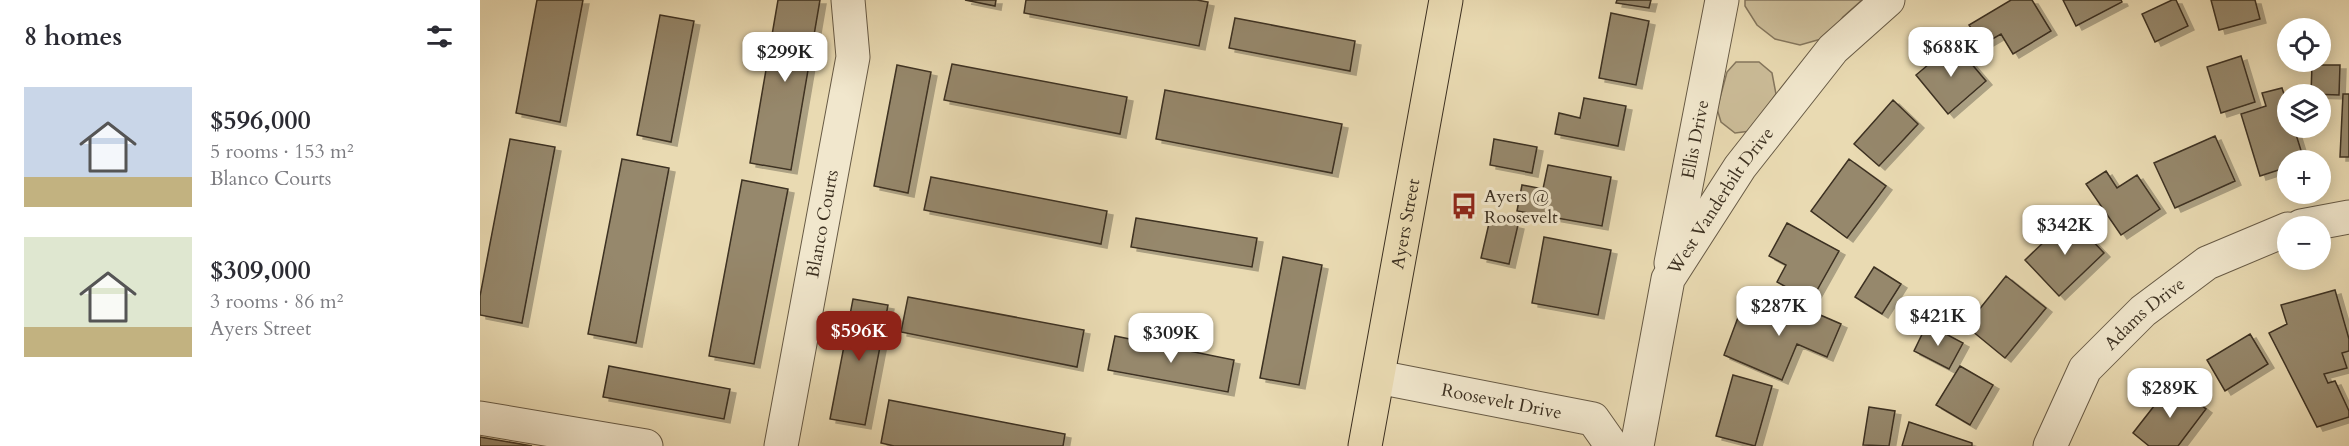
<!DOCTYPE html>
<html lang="en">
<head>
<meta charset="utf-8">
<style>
	:root { --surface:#fff; --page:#f7f7f7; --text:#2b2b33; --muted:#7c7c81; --accent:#8f2418 }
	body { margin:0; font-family:Cardo,serif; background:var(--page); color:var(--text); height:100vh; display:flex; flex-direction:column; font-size:22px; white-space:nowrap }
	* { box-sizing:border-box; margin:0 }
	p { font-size:20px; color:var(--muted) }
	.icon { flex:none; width:33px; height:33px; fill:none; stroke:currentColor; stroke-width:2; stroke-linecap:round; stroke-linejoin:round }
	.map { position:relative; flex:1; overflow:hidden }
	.details { display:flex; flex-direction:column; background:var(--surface); width:480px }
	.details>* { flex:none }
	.controls { position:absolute; left:1797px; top:18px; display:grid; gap:12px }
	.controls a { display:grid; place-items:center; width:54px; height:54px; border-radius:50%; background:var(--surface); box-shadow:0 3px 15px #0003; font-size:30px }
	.price { position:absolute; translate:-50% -51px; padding:0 14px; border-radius:12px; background:#fff; color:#222; font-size:20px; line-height:39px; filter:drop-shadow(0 2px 3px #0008) }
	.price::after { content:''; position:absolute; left:50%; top:36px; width:18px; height:14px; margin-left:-9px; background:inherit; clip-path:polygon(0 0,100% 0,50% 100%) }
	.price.active { background:var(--accent); color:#fff }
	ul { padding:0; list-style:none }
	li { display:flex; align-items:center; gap:18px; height:150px; padding:0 24px }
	li span { display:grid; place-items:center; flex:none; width:168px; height:120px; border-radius:0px; color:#555 }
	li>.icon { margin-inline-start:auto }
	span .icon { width:72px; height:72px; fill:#fffc; stroke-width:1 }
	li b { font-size:26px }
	h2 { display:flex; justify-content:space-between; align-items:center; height:72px; padding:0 24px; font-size:26px }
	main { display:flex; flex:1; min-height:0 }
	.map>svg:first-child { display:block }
</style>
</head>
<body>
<main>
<section class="details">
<h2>8 homes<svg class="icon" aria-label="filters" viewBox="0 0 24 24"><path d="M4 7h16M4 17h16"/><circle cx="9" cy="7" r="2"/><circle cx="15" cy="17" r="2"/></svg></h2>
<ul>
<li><span style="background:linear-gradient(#c9d6e8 75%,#c2b280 0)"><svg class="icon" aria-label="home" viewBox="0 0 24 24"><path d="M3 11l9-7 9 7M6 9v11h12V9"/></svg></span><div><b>$596,000</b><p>5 rooms · 153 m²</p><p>Blanco Courts</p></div></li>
<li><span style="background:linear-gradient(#dfe7d0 75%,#c2b280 0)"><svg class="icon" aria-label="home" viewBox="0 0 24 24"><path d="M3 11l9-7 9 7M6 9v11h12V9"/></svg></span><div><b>$309,000</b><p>3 rooms · 86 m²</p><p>Ayers Street</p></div></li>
</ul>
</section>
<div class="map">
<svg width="1869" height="446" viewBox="0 0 1869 446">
	<defs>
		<filter id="shadow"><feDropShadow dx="6" dy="4" stdDeviation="0" flood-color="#0004"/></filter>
	</defs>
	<rect width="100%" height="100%" fill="#e9dab2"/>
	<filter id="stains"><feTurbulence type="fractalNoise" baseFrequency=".00333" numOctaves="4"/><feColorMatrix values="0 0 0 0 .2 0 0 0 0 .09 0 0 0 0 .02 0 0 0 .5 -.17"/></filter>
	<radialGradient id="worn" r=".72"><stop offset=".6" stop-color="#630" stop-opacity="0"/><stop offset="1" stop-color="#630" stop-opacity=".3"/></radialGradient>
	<path fill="#ccbd99" stroke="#84765d" stroke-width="1.5" d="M 1265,0 L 1382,0 L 1363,17 L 1348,37 L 1320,45 L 1295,39 L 1277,25 L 1265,6 Z
		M 1256,62 L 1279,62 L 1292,73 L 1296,94 L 1271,131 L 1255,133 L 1241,122 L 1237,109 L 1247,72 Z"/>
	<path fill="#96886c" stroke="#3c3021" stroke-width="1.5" filter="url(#shadow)" d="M 57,0 L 103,0 L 80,122 L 36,113 Z
		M 298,0 L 340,0 L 311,170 L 270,163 Z
		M 485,0 L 516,0 L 515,6 Z
		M 546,0 L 717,0 L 728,2 L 719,46 L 544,13 Z
		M 1137,0 L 1171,0 L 1169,8 L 1136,3 Z
		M 1531,0 L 1552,0 L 1571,31 L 1533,54 L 1521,34 L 1502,45 L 1489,25 Z
		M 1583,0 L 1641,0 L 1642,2 L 1596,26 Z
		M 1692,0 L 1696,0 L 1708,26 L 1675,42 L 1662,14 Z
		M 1731,0 L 1775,0 L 1780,19 L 1739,30 Z
		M 1131,13 L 1169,21 L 1156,85 L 1119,78 Z
		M 180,15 L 214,21 L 191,142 L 157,135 Z
		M 755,18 L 875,41 L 870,71 L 749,48 Z
		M 1474,43 L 1506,81 L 1468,114 L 1436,75 Z
		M 1761,56 L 1775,102 L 1741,113 L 1727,67 Z
		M 472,64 L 647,97 L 640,134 L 464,100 Z
		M 417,65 L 451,72 L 428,193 L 394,186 Z
		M 1832,65 L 1860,65 L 1859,95 L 1831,94 Z
		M 1802,88 L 1808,106 L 1808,128 L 1814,128 L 1824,160 L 1808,160 L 1808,167 L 1780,176 L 1761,114 L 1786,106 L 1782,93 Z
		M 685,90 L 862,124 L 852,173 L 676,139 Z
		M 1863,94 L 1869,94 L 1869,157 L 1860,157 Z
		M 1104,98 L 1146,106 L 1138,146 L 1075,134 L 1079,113 L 1100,118 Z
		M 1413,100 L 1438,124 L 1399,166 L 1374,144 Z
		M 1735,136 L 1755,181 L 1695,208 L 1674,163 Z
		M 30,139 L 75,147 L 42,323 L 0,315 L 0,296 Z
		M 1014,139 L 1057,147 L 1052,173 L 1010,165 Z
		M 142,159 L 189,168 L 156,343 L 108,334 Z
		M 1369,159 L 1406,186 L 1367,238 L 1331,211 Z
		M 1068,165 L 1131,177 L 1122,226 L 1037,211 L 1042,185 L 1063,189 Z
		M 1626,171 L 1637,188 L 1657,175 L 1680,209 L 1641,235 L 1606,184 Z
		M 451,177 L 627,211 L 621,244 L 444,210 Z
		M 262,180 L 308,189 L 274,364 L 229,356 Z
		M 1590,217 L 1624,253 L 1579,296 L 1545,260 Z
		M 656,218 L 777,238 L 772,267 L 651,247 Z
		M 1010,219 L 1038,225 L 1029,264 L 1001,258 Z
		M 1307,223 L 1359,251 L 1331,301 L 1297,282 L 1306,265 L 1289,256 Z
		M 1064,237 L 1131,250 L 1118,315 L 1052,303 Z
		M 803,257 L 842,265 L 819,385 L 780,378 Z
		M 1394,267 L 1421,284 L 1402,314 L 1375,297 Z
		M 1526,276 L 1566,308 L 1525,358 L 1486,326 Z
		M 1855,290 L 1869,339 L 1869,351 L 1862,353 L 1867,368 L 1844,374 L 1848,383 L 1855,381 L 1869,411 L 1869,417 L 1837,427 L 1789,333 L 1807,324 L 1801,305 Z
		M 428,297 L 604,330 L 597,367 L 421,332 Z
		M 373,299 L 408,305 L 385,425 L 350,419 Z
		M 1308,301 L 1361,324 L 1347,357 L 1317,344 L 1302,380 L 1244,355 L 1263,304 L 1300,319 Z
		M 1447,324 L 1483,343 L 1469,369 L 1434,351 Z
		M 1770,334 L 1788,364 L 1745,391 L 1727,360 Z
		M 635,336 L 754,360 L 748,392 L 628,370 Z
		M 129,366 L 250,389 L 244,419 L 123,397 Z
		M 1480,366 L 1513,385 L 1490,425 L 1456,405 Z
		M 1253,375 L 1292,386 L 1275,446 L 1236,436 Z
		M 1692,383 L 1726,409 L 1698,446 L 1669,446 L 1653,433 Z
		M 409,400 L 585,434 L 583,446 L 414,446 L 401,443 Z
		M 1389,407 L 1415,411 L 1409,446 L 1383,445 Z
		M 1429,422 L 1492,443 L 1492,446 L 1422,446 Z
		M 0,437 L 52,446 L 0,446 Z"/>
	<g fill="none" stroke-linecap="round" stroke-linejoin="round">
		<g stroke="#675a45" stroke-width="35">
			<g id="minor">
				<path d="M 1821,226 L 1869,217"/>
				<path id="s1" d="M 1191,263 L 1242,0"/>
				<path id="s2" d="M 898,377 L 1113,419 L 1132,446"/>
				<path d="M 0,418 L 166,446"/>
				<path id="s3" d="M 301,446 L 373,57 L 368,0"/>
				<path id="s4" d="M 1157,446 L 1188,279 L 1260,167 L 1353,49 L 1408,0"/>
				<path id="s5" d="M 1570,446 L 1605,369 L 1663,311 L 1727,263 L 1808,229"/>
			</g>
		</g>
		<g stroke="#3c3021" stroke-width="35">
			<g id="major">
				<path id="s6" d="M 885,446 L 966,0"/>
			</g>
		</g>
		<use href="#minor" stroke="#f1e7cd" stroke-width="33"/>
		<use href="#major" stroke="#e9dab2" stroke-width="33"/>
	</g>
	<defs>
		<g id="bus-bare" transform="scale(2.07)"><path d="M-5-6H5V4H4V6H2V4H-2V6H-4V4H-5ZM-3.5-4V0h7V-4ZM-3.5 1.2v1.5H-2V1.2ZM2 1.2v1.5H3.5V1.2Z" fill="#8f2418" stroke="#f1e7cd" stroke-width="2.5" paint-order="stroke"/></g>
	</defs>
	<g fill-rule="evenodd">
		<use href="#bus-bare" x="984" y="206"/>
	</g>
	<g text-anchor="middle" stroke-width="6" stroke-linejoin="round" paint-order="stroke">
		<g font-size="18" fill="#3c3021" stroke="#f1e7cd">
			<text dy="6" stroke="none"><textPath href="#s1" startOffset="126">Ellis Drive</textPath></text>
			<text dy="6" stroke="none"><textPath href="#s4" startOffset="264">West Vanderbilt Drive</textPath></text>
			<text dy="6" stroke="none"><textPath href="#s3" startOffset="226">Blanco Courts</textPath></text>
			<text dy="6" stroke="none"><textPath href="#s6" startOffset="226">Ayers Street</textPath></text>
			<text dy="6" stroke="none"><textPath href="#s5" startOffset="166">Adams Drive</textPath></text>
			<text dy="6" stroke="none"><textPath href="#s2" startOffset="126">Roosevelt Drive</textPath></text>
		</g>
		<g font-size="18" fill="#3c3021" stroke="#f1e7cd" text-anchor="start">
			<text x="1004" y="202">Ayers @<tspan x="1004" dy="21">Roosevelt</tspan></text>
		</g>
	</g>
	<rect width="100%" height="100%" filter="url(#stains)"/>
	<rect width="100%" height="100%" fill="url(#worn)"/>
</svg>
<div class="controls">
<a><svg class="icon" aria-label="locate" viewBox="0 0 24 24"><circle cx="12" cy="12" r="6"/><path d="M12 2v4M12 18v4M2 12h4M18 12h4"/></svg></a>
<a><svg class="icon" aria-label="layers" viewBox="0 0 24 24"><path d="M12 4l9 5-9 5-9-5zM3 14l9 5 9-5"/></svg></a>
<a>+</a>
<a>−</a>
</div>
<b class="price" style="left:1471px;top:78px">$688K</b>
<b class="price" style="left:305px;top:83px">$299K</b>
<b class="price" style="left:1585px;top:256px">$342K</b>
<b class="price" style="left:1299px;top:337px">$287K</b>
<b class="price" style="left:1458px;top:347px">$421K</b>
<b class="price active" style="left:379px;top:362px">$596K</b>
<b class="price" style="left:691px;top:364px">$309K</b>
<b class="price" style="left:1690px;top:419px">$289K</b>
</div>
</main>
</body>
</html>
